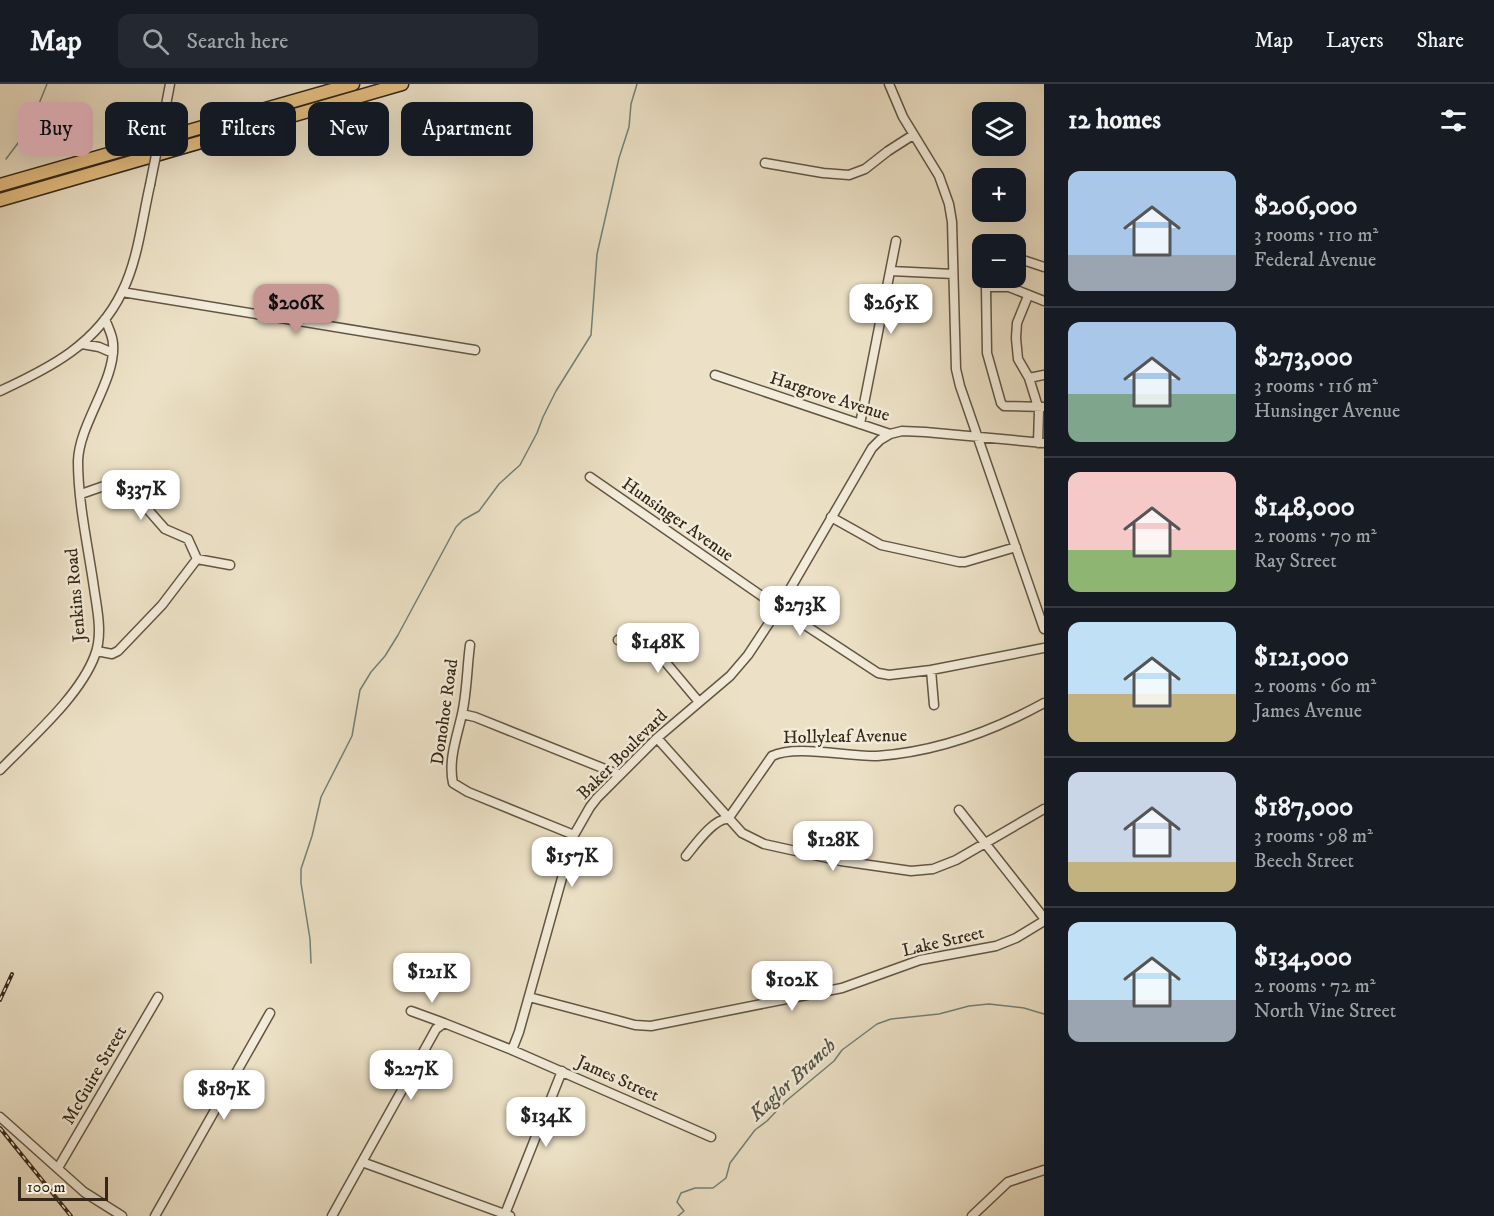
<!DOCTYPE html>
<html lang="en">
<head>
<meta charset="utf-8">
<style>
	:root { --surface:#171b24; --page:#242831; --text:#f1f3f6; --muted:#9ea1a6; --line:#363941; --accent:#c59692 }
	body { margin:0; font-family:"IM FELL DW Pica",serif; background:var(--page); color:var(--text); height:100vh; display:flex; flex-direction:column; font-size:22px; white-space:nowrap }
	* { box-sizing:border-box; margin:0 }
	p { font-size:20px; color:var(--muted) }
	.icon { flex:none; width:33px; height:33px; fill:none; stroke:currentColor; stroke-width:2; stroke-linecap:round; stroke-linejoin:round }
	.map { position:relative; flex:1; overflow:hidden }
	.drawer { display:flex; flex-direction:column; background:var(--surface); width:450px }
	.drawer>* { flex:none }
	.guide { position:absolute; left:18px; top:18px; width:570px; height:54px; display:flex; gap:12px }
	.tools { position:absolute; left:972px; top:18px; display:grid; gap:12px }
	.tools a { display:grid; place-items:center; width:54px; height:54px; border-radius:12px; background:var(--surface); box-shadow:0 6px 24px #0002; font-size:30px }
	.scale { position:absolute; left:18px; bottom:15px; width:90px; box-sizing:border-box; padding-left:6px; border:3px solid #342717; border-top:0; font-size:16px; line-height:21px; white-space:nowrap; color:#342717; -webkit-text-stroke:4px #f3ecda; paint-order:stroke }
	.price { position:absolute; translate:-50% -51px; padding:0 14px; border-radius:12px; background:#fff; color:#222; font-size:20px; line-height:39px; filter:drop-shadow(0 2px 3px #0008) }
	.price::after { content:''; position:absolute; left:50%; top:36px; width:18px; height:14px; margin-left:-9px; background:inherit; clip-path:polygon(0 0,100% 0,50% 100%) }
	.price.active { background:var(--accent); color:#111 }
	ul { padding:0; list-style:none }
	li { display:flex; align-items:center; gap:18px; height:150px; padding:0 24px }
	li+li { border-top:2px solid var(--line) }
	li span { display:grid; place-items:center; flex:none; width:168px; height:120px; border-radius:12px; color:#555 }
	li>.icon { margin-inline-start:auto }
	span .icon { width:72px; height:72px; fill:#fffc; stroke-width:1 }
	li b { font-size:26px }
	h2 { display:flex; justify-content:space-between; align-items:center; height:72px; padding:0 24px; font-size:26px }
	.pill { padding:0 21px; border-radius:12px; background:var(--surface); box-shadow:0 6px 24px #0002; font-size:21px; line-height:54px }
	.pill.active { background:var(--accent); color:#111 }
	header { display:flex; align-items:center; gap:36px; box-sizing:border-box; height:84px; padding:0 30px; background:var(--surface); border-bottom:2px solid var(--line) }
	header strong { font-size:28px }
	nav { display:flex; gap:33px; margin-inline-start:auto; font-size:21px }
	.search { width:420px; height:54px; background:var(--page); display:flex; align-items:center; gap:15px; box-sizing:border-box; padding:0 21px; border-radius:12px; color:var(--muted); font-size:22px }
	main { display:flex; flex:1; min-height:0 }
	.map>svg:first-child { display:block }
</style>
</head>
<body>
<header>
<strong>Map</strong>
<div class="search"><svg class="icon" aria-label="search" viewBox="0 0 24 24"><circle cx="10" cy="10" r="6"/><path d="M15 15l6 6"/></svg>Search here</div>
<nav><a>Map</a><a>Layers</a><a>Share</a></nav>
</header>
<main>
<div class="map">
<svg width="1044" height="1132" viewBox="0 0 1044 1132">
	<rect width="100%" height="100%" fill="#ece1c6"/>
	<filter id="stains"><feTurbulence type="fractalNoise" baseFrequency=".00333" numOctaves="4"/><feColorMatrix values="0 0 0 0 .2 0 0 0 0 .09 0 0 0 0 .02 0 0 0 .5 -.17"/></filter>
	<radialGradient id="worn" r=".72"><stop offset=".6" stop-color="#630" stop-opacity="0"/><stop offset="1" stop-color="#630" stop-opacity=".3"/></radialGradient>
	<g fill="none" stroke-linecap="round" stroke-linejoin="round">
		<path stroke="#718178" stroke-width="1.5" d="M 6,75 L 18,59 L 36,27 L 47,0
			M 311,879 L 310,855 L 301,799 L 301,785 L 312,752 L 321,713 L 352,652 L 360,606 L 371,588 L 385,572 L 398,551 L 456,443 L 463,436 L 479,427 L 499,400 L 520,381 L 537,349 L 543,333 L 556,307 L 591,251 L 597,170 L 619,74 L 629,43 L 631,20 L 637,0
			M 678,1132 L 684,1127 L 677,1118 L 681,1109 L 695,1104 L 713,1104 L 726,1094 L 730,1079 L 755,1046 L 767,1037 L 786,1017 L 834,977 L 842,966 L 877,940 L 891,935 L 939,930 L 969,922 L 989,920 L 1024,924 L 1044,930"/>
		<g stroke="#625643" stroke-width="11">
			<path id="minor" d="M 889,0 L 903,33 L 939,92 L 949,120 L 952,138 L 956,285 L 960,302 L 1044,545
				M 165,26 L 170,0
				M 765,79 L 823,89 L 849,91 L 865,85 L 888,67 L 913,51
				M 891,187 L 953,190
				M 1011,204 L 1023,176 L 1044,183
				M 122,208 L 475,266
				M 1028,212 L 1017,239 L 1016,254 L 1018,275 L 1029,294 L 1039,326 L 1038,359
				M 1044,217 L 1009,203 L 986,203 L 987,269 L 1001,319 L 1004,322 L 1044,323
				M 82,260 L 99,263 L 113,269
				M 715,291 L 890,350 L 902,347 L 925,348 L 1044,359
				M 1029,294 L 1044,291
				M 0,307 C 50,284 97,260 122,208 C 138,176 142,136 150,101
				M 860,340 L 896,157
				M 590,393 L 779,524 L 878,589 L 889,591 L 931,586 L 1044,564
				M 81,410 L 104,402 L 143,420 L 165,445 L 188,455 L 197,475
				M 831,433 L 881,461 L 959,478 L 965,478 L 1016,463
				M 618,556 L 642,557 L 652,562 L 699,618
				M 470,561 C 467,583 467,608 462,630 C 457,653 448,676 453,699 L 468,708 L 574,751
				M 97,567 L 112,570 L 118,567 L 162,521 L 197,475 L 230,481
				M 931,586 L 934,621
				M 462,630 L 475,633 L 620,691
				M 657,654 L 742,749 L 764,760 L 841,777 L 911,787 L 933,785 L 956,776 L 1044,725
				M 0,686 C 31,654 80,612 95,571 C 103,550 97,525 94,504 C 88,462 78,419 78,377 C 79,340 116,296 113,260 C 113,252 108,243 105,235
				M 959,726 L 1044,834
				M 686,772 C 695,761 714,734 728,735 L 772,672 C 795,660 848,673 877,672 C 935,668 993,647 1044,619
				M 529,913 L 635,941 L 651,942 L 842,904 L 920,876 L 996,862 L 1016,854 L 1044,837
				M 411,927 L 444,939
				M 512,966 L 519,948 L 574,751 L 590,723 L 597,714 L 657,654 L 730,592 L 748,571 L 779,524 L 872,364 L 880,356 L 890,350
				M 0,1033 L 84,1108 L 122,1132
				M 362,1078 L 510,1132
				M 58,1084 L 158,913
				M 505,1130 L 562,987
				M 155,1132 L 270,929
				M 332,1132 L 436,945 L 444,939 L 512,966 L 711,1053
				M 972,1132 L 1008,1098 L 1044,1086"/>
		</g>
		<g stroke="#342717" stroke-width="15">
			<path id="highway" d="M 0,101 L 353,0
				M 0,116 L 402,0"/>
		</g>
		<use href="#minor" stroke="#f3ecda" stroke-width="8"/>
		<use href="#highway" stroke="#e6c083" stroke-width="12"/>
		<g stroke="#342717" stroke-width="4">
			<path id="rail" d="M 0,916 L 12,890
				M 0,1044 L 71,1132"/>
		</g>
		<use href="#rail" stroke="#f3ecda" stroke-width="1.5" stroke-dasharray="4.5" stroke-linecap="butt"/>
		<g stroke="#625643" stroke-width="11" stroke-linecap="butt">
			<path id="minor-bridge" d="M 150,101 L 165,26"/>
		</g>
		<use href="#minor-bridge" stroke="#f3ecda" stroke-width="8"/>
	</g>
	<g text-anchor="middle" stroke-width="5" stroke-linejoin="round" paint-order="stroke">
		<g font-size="18" fill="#342717" stroke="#f3ecda">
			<text transform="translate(830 312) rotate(18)" y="6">Hargrove Avenue</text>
			<text transform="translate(678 435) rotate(35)" y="6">Hunsinger Avenue</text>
			<text transform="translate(75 511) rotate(-95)" y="6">Jenkins Road</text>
			<text transform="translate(444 628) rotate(-82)" y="6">Donohoe Road</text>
			<text transform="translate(845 652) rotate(-1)" y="6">Hollyleaf Avenue</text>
			<text transform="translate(622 670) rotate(-45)" y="6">Baker Boulevard</text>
			<text transform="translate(943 857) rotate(-13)" y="6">Lake Street</text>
			<text transform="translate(94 991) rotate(-60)" y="6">McGuire Street</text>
			<text transform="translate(618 994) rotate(24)" y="6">James Street</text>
		</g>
		<g font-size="20" font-style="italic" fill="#525447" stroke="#f3ecda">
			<text transform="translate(792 995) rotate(-43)" y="7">Kaglor Branch</text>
		</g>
	</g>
	<rect width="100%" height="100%" filter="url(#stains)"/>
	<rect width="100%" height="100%" fill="url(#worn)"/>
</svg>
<div class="tools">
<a><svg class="icon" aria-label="layers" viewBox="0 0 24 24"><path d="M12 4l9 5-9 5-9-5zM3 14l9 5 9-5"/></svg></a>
<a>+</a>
<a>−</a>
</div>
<div class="scale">100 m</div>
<b class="price active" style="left:296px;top:251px">$206K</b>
<b class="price" style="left:891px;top:251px">$265K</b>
<b class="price" style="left:141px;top:437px">$337K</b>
<b class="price" style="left:800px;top:553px">$273K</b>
<b class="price" style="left:658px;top:590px">$148K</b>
<b class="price" style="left:833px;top:788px">$128K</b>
<b class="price" style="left:572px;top:804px">$157K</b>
<b class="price" style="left:432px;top:920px">$121K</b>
<b class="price" style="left:792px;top:928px">$102K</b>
<b class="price" style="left:411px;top:1017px">$227K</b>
<b class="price" style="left:224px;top:1037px">$187K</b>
<b class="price" style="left:546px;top:1064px">$134K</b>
<div class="guide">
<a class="pill active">Buy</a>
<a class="pill">Rent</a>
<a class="pill">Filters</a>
<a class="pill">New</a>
<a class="pill">Apartment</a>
</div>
</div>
<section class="drawer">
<h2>12 homes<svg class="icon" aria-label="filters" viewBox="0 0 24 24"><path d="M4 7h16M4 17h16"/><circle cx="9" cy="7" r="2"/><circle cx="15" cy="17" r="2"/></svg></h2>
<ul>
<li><span style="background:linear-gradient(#a9c7e8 70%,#9aa5b1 0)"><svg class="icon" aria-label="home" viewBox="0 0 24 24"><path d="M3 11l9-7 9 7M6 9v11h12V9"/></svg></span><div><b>$206,000</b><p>3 rooms · 110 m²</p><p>Federal Avenue</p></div></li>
<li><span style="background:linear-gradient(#a9c7e8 60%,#7fa58c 0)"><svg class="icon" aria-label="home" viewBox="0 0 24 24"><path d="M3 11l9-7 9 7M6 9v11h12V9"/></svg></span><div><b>$273,000</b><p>3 rooms · 116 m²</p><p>Hunsinger Avenue</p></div></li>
<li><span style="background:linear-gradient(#f6c9c9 65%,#8fb573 0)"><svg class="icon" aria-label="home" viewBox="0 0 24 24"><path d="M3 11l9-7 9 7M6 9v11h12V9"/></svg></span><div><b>$148,000</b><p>2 rooms · 70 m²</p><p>Ray Street</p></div></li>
<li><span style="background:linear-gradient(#bfe0f5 60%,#c2b280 0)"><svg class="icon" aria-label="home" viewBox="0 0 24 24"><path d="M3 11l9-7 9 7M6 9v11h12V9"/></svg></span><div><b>$121,000</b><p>2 rooms · 60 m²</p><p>James Avenue</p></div></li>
<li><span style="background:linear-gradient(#c9d6e8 75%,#c2b280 0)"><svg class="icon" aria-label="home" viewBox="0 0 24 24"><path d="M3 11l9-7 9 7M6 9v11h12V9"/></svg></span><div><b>$187,000</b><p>3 rooms · 98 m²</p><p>Beech Street</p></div></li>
<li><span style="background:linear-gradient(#bfe0f5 65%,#9aa5b1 0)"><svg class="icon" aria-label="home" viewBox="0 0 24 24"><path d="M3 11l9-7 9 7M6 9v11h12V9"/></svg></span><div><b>$134,000</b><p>2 rooms · 72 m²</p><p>North Vine Street</p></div></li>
</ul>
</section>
</main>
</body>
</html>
